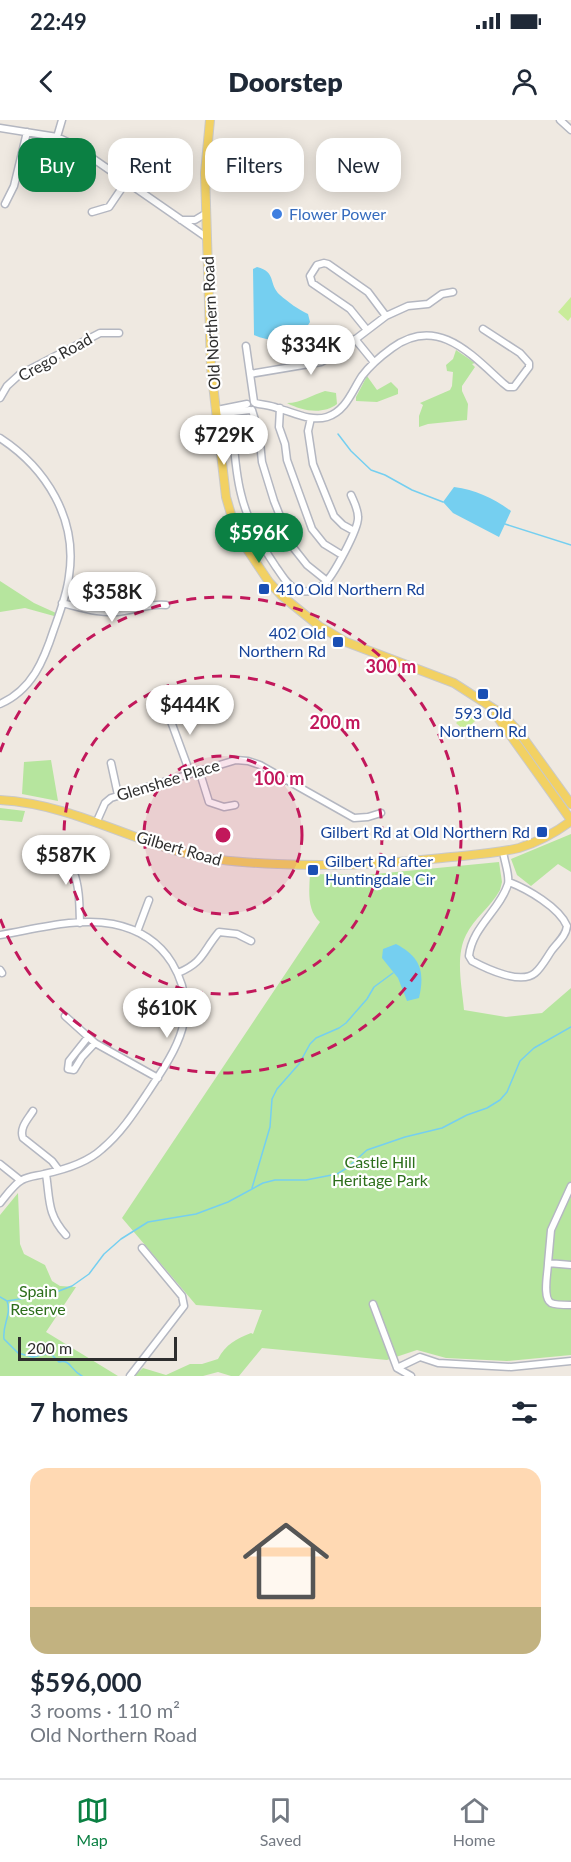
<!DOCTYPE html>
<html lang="en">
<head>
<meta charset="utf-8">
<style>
	:root { --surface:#fff; --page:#f2f2f3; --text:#1f2937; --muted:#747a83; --line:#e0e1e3; --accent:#0b8043 }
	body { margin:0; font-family:Lato,sans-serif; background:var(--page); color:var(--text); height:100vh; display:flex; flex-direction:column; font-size:22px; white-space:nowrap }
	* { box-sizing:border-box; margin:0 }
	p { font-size:20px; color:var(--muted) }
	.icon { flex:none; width:33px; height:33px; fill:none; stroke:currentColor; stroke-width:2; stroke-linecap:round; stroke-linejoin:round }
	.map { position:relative; height:1256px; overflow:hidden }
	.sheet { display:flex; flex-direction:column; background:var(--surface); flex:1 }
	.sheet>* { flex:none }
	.banner { position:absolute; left:18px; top:18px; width:536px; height:54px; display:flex; gap:12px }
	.scale { position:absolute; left:18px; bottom:15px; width:159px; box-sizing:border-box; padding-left:6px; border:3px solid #2e2e2e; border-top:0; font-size:16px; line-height:21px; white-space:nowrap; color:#2e2e2e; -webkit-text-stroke:4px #fff; paint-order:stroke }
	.price { position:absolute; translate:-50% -51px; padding:0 14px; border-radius:21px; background:#fff; color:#222; font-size:20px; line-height:39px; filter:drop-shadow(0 2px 3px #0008) }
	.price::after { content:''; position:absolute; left:50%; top:36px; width:18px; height:14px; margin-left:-9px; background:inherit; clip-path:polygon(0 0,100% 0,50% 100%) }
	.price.on { background:var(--accent); color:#fff }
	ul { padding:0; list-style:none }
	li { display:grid; align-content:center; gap:12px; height:318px; padding:0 30px }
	li span { display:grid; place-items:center; height:186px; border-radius:18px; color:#555 }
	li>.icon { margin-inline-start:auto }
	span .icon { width:108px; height:108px; fill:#fffc; stroke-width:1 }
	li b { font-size:26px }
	h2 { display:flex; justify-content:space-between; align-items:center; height:72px; padding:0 30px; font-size:26px }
	.chip { padding:0 21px; border-radius:18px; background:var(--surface); box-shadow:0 3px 15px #0003; font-size:21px; line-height:54px }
	.chip.on { background:var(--accent); color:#fff }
	.status { display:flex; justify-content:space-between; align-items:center; height:42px; padding:0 30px; background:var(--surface); direction:ltr }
	.status svg { height:16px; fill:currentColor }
	header { display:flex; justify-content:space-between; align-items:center; height:78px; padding:0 30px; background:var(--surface); font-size:27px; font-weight:800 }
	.menu { display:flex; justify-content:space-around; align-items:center; height:84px; border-top:2px solid var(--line); background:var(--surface); font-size:16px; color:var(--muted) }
	.menu a { display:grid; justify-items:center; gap:3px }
	.menu .on { color:var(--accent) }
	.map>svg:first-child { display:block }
</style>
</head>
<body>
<div class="status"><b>22:49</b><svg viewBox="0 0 49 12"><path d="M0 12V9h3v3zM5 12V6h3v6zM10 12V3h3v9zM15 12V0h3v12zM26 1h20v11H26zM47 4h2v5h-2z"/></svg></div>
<header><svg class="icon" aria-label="back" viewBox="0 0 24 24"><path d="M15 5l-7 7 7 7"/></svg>Doorstep<svg class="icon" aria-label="person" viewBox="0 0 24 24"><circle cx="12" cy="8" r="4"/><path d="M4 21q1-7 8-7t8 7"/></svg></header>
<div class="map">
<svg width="571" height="1256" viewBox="0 0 571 1256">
	<rect width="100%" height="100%" fill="#efe9e1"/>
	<path fill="#b6e59e" d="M 456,230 L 475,243 L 472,244 L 475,247 L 462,266 L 462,271 L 468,284 L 467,300 L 428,304 L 419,307 L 419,296 L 423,285 L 420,283 L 450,270 L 452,266 L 453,252 L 447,251 L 446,245 L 453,239 Z
		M 367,256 L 377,270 L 391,262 L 398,269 L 398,274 L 377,282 L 356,281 L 356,277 Z
		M 325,271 L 336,273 L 337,284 C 323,295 302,291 287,283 C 301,283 312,275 325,271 Z
		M 0,461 L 34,483 L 56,493 L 54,496 L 25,488 L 0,492 Z
		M 51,640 L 58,681 L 22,674 L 24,642 Z
		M 0,688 L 25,691 L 22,702 L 0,700 Z
		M 571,714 L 571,752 L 558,744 L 531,766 L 517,755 L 511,739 Z
		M 499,742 L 502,762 L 500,770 C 491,787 474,798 466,815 C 455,837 462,867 464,890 L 506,897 L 542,893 L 571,868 L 571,1235 L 507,1241 L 446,1238 L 417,1230 L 387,1240 L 262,1228 L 239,1256 L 231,1256 L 218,1252 L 203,1256 L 134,1256 L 143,1248 L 166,1255 L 190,1244 L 202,1244 L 218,1239 C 226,1224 236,1219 251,1213 L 253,1214 L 262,1190 L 196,1185 L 122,1098 L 320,802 C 307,791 309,771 310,754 L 365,755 Z
		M 18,1073 L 20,1124 L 24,1134 L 45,1145 L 52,1161 L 60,1166 L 76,1167 L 46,1212 L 118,1256 L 0,1256 L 0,1095 Z"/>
	<path fill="#c9ec9a" d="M 571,177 L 571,197 L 568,201 L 558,192 Z
		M 471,588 L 480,596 L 465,611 L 456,603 Z"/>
	<path fill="#75cff0" d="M 257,147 C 277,152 268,164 280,175 C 288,182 299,190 308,194 L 310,202 C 299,222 274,224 254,215 L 253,149 Z
		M 454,367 C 476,370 493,378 511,391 L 499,417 L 453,393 L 443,382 Z
		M 396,824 C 421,837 425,852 419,878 L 407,881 L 398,858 L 382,838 L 383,829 Z"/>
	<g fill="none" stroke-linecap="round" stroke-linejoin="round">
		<path stroke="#75cff0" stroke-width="1.5" d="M 338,314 L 351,331 L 371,350 L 385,355 L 412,370 L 443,382
			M 505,404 L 571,425
			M 252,1068 L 270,1007 L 272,979 L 277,969 L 299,944 L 310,924 L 316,918 L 339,908 L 346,903 L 367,879 L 374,867 L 393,853
			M 0,1177 L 7,1181 C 12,1195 2,1204 4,1219 L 18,1233 L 25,1235 L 33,1237 L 50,1233 L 59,1242 C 71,1239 70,1250 82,1256
			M 7,1181 L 51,1174 L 72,1166 L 89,1154 L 104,1134 L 121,1119 L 148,1102 L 196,1094 L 228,1082 L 263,1063 L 275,1060 L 306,1060 L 337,1054 L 347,1048 L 367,1030 L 405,1017 L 442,1008 L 467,995 L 487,988 L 500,980 L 507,972 L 520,941 L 534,928 L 571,907"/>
		<g stroke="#b4b7c1" stroke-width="9">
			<path id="minor" d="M 560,0 L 571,10
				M 0,8 L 57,17 L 72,24 L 206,117
				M 57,17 L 62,0
				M 5,84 L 14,66 L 27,12
				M 92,92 L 109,87 L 126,62
				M 181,100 L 195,100 L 205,94
				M 367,210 L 350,189 L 312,163 L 310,156 L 317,145 L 324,143 L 328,144 L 368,172 L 386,196
				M 355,219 L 373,241
				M 246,226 L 254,282
				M 250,254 L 321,242 L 336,234 L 386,196 L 408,186 L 428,184 L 442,174 L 453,172
				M 0,278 L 7,266 L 19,255 L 100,213 L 119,213
				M 255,283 C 262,285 270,285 277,288 C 293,292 310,302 327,297 C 346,291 352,271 362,256 C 371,244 381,236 392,228 C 437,195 471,234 503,263 L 508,267 L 514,267 L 529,247 L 529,243 L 520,233 L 483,209
				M 280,288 L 279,307 L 285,324 L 287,340 L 312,409 L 324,424 L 342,435
				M 216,290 L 225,293 L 250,290
				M 217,290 L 247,284
				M 252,290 L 259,313 L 262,342 L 274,381 L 292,426 L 307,445 L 327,461
				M 231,292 C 234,319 234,347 241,374 C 247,400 261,425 276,447 C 282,455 288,467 298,470 C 306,473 317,471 323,465 C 333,457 359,408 358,397 C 358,389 354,382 351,375
				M 311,298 L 308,311 L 313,344 L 334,396 L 343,405 L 354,411
				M 0,318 C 46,348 78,399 69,456 C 67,474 60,492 54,509 C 44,540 32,570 0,584
				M 62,483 C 82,488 103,495 124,491 C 138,489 152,483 166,485
				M 168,584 L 169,596 L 190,653
				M 111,643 L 118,675
				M 199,650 L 209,682 L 224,687 L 235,685
				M 97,701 L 105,683 L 111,678 L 236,640 L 248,641 L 260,645 L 354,698 L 368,697 L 381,693
				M 503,731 C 504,741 510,755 508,764 C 500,790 472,807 469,836 L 472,841 C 487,849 521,865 535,853 C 542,847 547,837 552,830 C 558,822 566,816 567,806 C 559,787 527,769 509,762
				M 37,737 C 81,726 79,774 80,803
				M 137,812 L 149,780
				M 0,815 C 36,809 77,797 113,804 C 138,809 159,822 172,843 C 202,893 176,930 148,972 C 134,993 121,1013 102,1029 C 88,1042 63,1050 44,1054 C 36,1056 29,1056 22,1060 C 14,1064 6,1076 0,1083
				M 0,850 L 2,853
				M 178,853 C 204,842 202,832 219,812 L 237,814 L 251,821
				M 65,896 L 95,923 L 158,958
				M 88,917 L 69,941 L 68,949 L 74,950 L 82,937 L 95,923
				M 33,991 C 28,999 19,1008 23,1018 L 52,1041 L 58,1049
				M 0,1044 L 20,1060
				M 46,1054 C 50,1080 47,1094 66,1115
				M 571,1066 L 551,1110 L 548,1143 L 571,1145
				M 548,1143 C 548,1152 542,1178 551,1183 C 555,1185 565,1185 571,1185
				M 373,1184 L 397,1248 L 411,1256
				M 397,1248 L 420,1237 L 438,1243 L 511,1247 L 571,1241
				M 130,1256 L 184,1186 L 182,1176 L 142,1128"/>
		</g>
		<g stroke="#c9c9c9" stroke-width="10">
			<path id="major" d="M 210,0 L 205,53 L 211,247 L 226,377 L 233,401 L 243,423 L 269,462 L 282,476 L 319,506 L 346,522 L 454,563 L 502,594 L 519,612 L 571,684
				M 496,595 L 571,700
				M 0,680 C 69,684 123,717 188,734 C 217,741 248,743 278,744 C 334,747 387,744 442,738 C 467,735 494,734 519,728 C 538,722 555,713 571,701"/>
		</g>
		<use href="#minor" stroke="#fff" stroke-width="6"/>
		<use href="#major" stroke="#f2d163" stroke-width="8"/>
	</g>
	<circle cx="223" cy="715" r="79" fill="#c2185b" fill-opacity=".12"/>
	<g fill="none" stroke="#c2185b" stroke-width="3" stroke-dasharray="10 8">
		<circle cx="223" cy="715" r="79"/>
		<circle cx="223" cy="715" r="159"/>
		<path d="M0 632A238 238 0 1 1 0 798"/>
	</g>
	<circle fill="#3f7fe0" stroke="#fff" stroke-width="2" cx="277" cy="94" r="6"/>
	<g fill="#1a4fb4" stroke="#fff" stroke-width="2">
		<rect x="258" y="463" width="12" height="12" rx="3"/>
		<rect x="332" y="516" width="12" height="12" rx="3"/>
		<rect x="477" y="568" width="12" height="12" rx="3"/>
		<rect x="536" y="706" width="12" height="12" rx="3"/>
		<rect x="307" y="744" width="12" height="12" rx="3"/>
	</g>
	<g text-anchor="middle" stroke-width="4.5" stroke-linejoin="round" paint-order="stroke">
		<g font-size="16" fill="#366cbe" stroke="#fff" text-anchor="start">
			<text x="289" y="100">Flower Power</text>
		</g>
		<g font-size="16" fill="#2e2e2e" stroke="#fff">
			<text transform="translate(211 203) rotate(-93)" y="6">Old Northern Road</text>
			<text transform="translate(55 237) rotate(-29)" y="6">Crego Road</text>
			<text transform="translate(168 660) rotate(-17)" y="6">Glenshee Place</text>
			<text transform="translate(179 728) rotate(16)" y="6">Gilbert Road</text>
		</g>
		<g font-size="16" fill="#164399" stroke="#fff" text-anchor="start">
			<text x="276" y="475">410 Old Northern Rd</text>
			<text x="326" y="519" text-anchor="end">402 Old<tspan x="326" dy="18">Northern Rd</tspan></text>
			<text x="483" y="599" text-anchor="middle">593 Old<tspan x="483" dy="18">Northern Rd</tspan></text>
			<text x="530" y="718" text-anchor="end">Gilbert Rd at Old Northern Rd</text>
			<text x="325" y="747">Gilbert Rd after<tspan x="325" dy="18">Huntingdale Cir</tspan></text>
		</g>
		<g font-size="16" fill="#2c6e1b" stroke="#fff">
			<text x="380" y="1048">Castle Hill<tspan x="380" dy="18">Heritage Park</tspan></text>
			<text x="38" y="1177">Spain<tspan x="38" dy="18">Reserve</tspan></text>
		</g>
	</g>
	<circle cx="223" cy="715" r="9" fill="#c2185b" stroke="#fff" stroke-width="3"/>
	<g font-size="18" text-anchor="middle" font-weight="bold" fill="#c2185b" stroke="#fff" stroke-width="4.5" stroke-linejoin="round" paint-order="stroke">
		<text x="391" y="553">300 m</text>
		<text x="335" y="609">200 m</text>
		<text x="279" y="665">100 m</text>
	</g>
</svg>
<div class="scale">200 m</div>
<b class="price" style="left:311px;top:256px">$334K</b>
<b class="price" style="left:224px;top:346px">$729K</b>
<b class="price on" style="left:259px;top:444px">$596K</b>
<b class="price" style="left:112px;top:503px">$358K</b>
<b class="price" style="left:190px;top:616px">$444K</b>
<b class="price" style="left:66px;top:766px">$587K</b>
<b class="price" style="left:167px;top:919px">$610K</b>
<div class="banner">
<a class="chip on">Buy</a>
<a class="chip">Rent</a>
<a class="chip">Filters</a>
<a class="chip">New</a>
</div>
</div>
<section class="sheet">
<h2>7 homes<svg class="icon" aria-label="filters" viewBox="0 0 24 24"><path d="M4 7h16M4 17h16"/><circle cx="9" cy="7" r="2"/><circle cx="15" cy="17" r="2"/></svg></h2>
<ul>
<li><span style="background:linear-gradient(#ffd9b3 75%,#c2b280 0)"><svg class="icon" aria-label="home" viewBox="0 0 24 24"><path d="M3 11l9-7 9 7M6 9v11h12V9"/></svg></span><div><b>$596,000</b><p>3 rooms · 110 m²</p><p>Old Northern Road</p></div></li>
</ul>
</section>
<nav class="menu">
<a class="on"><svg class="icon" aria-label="map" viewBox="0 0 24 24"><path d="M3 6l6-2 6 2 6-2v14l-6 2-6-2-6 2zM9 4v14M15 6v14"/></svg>Map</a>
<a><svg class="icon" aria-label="saved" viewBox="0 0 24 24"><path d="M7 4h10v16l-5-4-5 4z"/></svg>Saved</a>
<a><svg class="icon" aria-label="home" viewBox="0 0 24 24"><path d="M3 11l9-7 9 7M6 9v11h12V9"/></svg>Home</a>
</nav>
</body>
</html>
